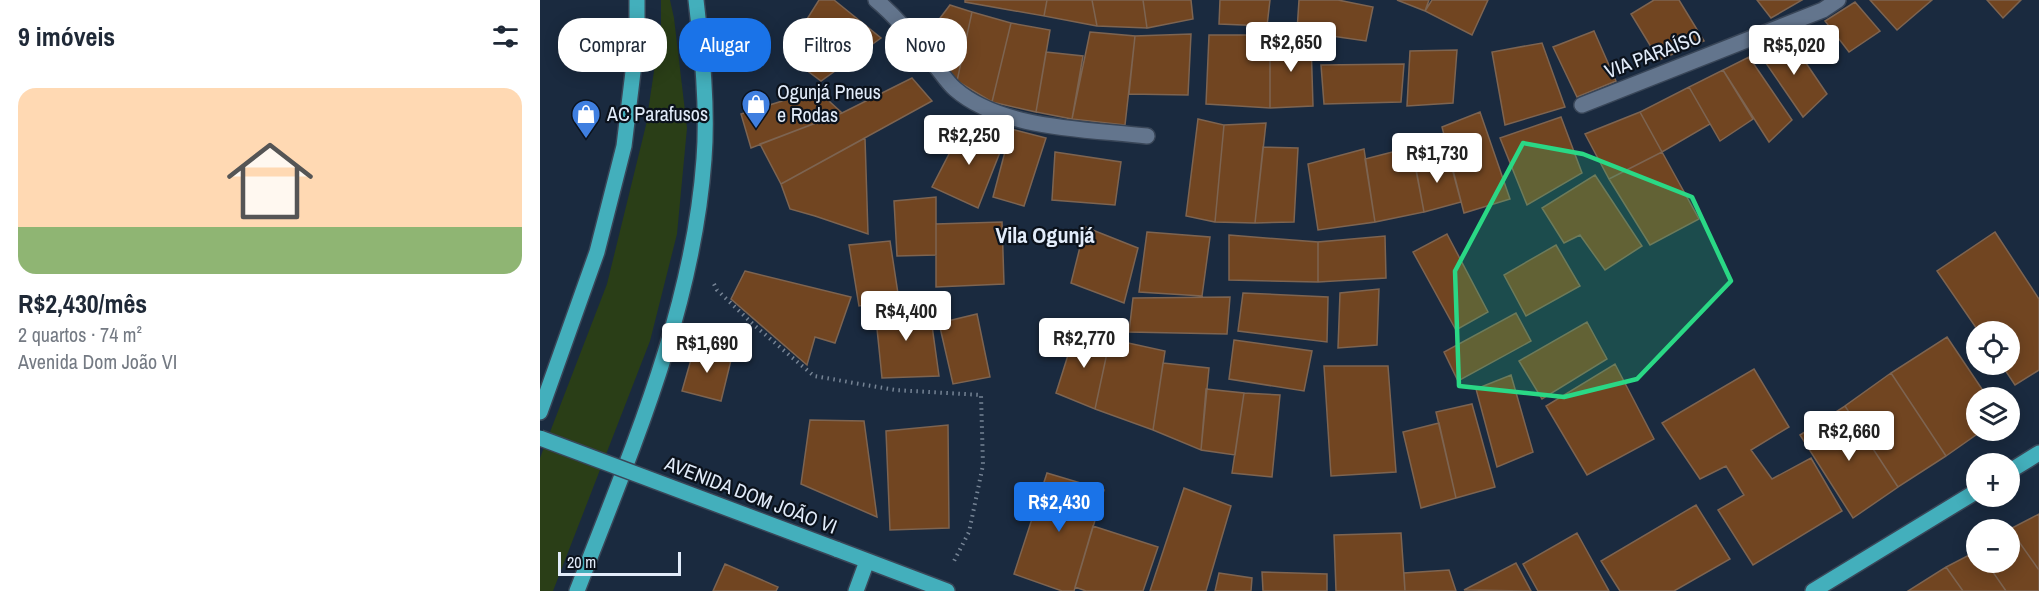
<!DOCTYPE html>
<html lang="pt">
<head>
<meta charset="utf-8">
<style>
	:root { --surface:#fff; --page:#f6f6f7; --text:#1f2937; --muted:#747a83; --line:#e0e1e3; --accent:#1a73e8 }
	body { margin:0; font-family:"Archivo Narrow",sans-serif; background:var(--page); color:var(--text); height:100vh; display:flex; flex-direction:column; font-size:22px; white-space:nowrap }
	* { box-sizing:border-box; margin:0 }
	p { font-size:20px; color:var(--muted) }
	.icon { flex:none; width:33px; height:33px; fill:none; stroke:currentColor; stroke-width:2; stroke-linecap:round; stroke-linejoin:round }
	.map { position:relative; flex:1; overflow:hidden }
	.sheet { display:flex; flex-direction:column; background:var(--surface); width:540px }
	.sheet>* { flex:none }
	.top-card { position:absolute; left:18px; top:18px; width:570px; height:54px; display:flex; gap:12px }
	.buttons { position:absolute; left:1426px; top:321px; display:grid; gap:12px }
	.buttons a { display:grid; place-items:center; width:54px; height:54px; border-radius:50%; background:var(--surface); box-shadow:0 3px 15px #0003; font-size:30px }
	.scale { position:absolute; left:18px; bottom:15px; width:123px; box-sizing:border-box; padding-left:6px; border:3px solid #e2ecfa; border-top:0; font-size:16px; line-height:21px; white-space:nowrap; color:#e2ecfa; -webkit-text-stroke:4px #0b121c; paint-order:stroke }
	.price { position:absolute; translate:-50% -51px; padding:0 14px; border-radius:6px; background:#fff; color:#222; font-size:20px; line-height:39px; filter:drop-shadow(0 2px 3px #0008) }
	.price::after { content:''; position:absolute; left:50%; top:36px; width:18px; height:14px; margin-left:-9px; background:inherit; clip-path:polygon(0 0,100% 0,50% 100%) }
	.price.current { background:var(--accent); color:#fff }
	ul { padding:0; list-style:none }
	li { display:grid; align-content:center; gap:12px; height:318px; padding:0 18px }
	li+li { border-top:2px solid var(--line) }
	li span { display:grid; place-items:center; height:186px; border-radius:18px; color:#555 }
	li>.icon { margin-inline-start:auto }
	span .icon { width:108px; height:108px; fill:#fffc; stroke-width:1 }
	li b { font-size:26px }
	h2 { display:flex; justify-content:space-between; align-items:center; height:72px; padding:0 18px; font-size:26px }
	.pill { padding:0 21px; border-radius:24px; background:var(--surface); box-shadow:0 3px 15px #0003; font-size:21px; line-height:54px }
	.pill.current { background:var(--accent); color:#fff }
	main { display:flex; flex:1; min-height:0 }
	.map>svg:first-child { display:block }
</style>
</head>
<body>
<main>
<section class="sheet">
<h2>9 imóveis<svg class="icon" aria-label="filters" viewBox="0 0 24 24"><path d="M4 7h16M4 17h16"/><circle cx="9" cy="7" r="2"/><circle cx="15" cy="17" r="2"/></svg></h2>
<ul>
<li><span style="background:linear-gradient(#ffd9b3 75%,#8fb573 0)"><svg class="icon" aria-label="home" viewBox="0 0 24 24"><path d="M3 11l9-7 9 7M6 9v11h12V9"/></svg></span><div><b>R$2,430/mês</b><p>2 quartos · 74 m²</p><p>Avenida Dom João VI</p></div></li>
</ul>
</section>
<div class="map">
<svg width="1499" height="591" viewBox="0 0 1499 591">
	<rect width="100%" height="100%" fill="#1a2a3f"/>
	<path fill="#2a3e17" d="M 121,0 L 130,0 L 134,18 L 147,128 L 137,234 L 110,341 L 13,591 L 0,591 L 0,458 L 67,284 L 106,125 L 121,24 Z"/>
	<path fill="#714521" stroke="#7d6451" stroke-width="1.5" d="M 279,0 L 294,0 L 341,38 L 281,81 L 245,54 Z
		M 425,0 L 507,0 L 504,16 L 425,2 Z
		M 507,0 L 552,0 L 557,26 L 504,16 Z
		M 552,0 L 603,0 L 607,28 L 557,26 Z
		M 603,0 L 651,0 L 653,19 L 607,28 Z
		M 680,0 L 730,0 L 727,26 L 679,24 Z
		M 759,0 L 798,0 L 833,7 L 826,41 L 757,31 Z
		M 857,0 L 889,0 L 885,11 Z
		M 892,0 L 948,0 L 932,35 L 885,11 Z
		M 1114,0 L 1139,0 L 1164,41 L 1119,60 L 1091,14 Z
		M 1217,0 L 1262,0 L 1231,18 Z
		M 1330,0 L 1392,0 L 1357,30 Z
		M 1447,0 L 1481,0 L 1463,18 Z
		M 1315,2 L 1340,31 L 1309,52 L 1285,21 Z
		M 410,5 L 432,12 L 417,81 L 385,38 Z
		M 432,12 L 471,23 L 452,102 L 417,81 Z
		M 471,23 L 510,30 L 496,112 L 452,102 Z
		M 1054,31 L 1076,81 L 1037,97 L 1013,47 Z
		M 550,32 L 595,36 L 585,125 L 532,119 Z
		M 651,34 L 648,95 L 589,94 L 595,36 Z
		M 669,35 L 730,35 L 730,108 L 666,104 Z
		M 730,35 L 771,41 L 773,106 L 730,108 Z
		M 1249,38 L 1287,94 L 1263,117 L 1219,53 Z
		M 1002,43 L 1025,107 L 965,125 L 952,52 Z
		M 917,50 L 913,103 L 867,106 L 870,51 Z
		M 506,52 L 543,56 L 532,119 L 496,112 Z
		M 1209,57 L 1252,120 L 1229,142 L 1183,70 Z
		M 864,64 L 861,102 L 784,104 L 781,65 Z
		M 1183,70 L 1213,119 L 1180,141 L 1149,87 Z
		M 372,78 L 392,101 L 241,184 L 220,144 L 302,113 Z
		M 1149,87 L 1170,124 L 1122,152 L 1100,112 Z
		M 277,90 L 302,113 L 211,148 L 201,114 Z
		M 940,112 L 970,199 L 924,213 L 902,127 Z
		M 1100,112 L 1122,152 L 1069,179 L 1045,134 Z
		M 1021,117 L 1042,173 L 987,205 L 960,138 Z
		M 658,119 L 684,125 L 675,222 L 646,216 Z
		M 425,123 L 464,142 L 438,208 L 392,187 Z
		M 726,123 L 715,223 L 675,222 L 684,125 Z
		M 471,129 L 506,138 L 484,206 L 453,197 Z
		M 325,138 L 328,234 L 275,216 L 250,209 L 241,184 Z
		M 723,147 L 758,148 L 754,222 L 715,223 Z
		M 872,147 L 884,212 L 835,222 L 825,159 Z
		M 824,149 L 835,222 L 778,230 L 768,164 Z
		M 515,152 L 581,162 L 575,205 L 512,200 Z
		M 1122,152 L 1159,219 L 1110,245 L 1069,179 Z
		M 909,157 L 921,202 L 884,212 L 875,165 Z
		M 1055,175 L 1102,246 L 1065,270 L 1040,235 L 1024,243 L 1002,208 Z
		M 396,197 L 396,255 L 357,256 L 354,201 Z
		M 462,222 L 464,284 L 396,287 L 396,224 Z
		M 545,227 L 598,248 L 584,303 L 531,283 Z
		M 607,232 L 670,237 L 662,296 L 599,292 Z
		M 1455,232 L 1499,299 L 1499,370 L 1475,385 L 1461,364 L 1470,364 L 1470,332 L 1439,332 L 1397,271 Z
		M 907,234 L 948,312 L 916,330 L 873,252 Z
		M 689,235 L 778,242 L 778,282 L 689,280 Z
		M 845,236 L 846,278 L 778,282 L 778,242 Z
		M 350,241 L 359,300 L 319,306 L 309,245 Z
		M 1016,245 L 1040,286 L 986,316 L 964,275 Z
		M 205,271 L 311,297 L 295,343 L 275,337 L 267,365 L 191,299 Z
		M 839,289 L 837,345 L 798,348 L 800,293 Z
		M 703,293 L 788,297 L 787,342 L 698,331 Z
		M 690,297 L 687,334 L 589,332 L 593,298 Z
		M 389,304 L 399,376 L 342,378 L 335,309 Z
		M 976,313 L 991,341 L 918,381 L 904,352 Z
		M 437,314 L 450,377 L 413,384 L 399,323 Z
		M 1047,322 L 1067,359 L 1002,399 L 979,361 Z
		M 536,330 L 570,339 L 555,409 L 516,393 Z
		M 1407,337 L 1448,398 L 1437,398 L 1437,430 L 1443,430 L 1406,456 L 1351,373 Z
		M 570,339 L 625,351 L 613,430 L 555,409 Z
		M 694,340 L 772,351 L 764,391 L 689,379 Z
		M 154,349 L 192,356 L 181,401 L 142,391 Z
		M 623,363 L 669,368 L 661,450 L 613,430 Z
		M 1075,364 L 1114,439 L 1047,475 L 1006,406 Z
		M 784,366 L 848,366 L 856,472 L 791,476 Z
		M 1214,369 L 1249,427 L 1211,450 L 1232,479 L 1271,458 L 1302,511 L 1213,565 L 1178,510 L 1204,495 L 1186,466 L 1160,479 L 1122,423 Z
		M 1351,373 L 1406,456 L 1358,487 L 1305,406 Z
		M 971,375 L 993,452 L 957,467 L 936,389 Z
		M 666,389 L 704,393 L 695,455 L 661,450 Z
		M 704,393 L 740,395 L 732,477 L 692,473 Z
		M 932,404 L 955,487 L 916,498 L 896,412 Z
		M 1305,406 L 1358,487 L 1313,518 L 1260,435 Z
		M 270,420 L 324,421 L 337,517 L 261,484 Z
		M 899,423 L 916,498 L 881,508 L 863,432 Z
		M 408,425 L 409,528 L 350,530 L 346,431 Z
		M 507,473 L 564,490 L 534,591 L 522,591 L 474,574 Z
		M 644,488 L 691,506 L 666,591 L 610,591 Z
		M 1156,505 L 1190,559 L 1134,591 L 1080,591 L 1061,561 Z
		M 1499,514 L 1499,570 L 1470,529 Z
		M 553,526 L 618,547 L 603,591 L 546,591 L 535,587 Z
		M 1470,529 L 1499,570 L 1499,591 L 1466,591 L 1446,562 L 1470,562 Z
		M 861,533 L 865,591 L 796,591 L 794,535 Z
		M 1037,533 L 1069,591 L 998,591 L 983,564 Z
		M 1437,551 L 1437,562 L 1446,562 L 1466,591 L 1423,591 L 1406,567 Z
		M 976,563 L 991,591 L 924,590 Z
		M 185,564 L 238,587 L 236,591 L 173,591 Z
		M 1406,567 L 1423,591 L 1368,591 Z
		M 909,570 L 916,591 L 865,591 L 864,573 Z
		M 722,572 L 787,574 L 787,591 L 723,591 Z
		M 679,573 L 712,578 L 711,591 L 675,591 Z"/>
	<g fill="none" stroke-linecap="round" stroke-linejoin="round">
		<g stroke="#394658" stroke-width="18">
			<path id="minor" d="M 336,0 C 359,19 376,42 394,64 C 401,72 407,82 415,89 C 462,130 548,129 607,136
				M 1042,105 L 1283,10 L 1298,0"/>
		</g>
		<g stroke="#394658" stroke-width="18">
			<path id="major" d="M 0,412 L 57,252 L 84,146 L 97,39 L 97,0
				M 1470,471 L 1499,453
				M 296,549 L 407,591
				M 37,591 C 91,451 153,311 164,159 C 168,107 162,52 156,0
				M 316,591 L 327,561
				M 1273,591 L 1437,491"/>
		</g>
		<path stroke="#768495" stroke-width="4" stroke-dasharray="1.5 4.5" stroke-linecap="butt" d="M 174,284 L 177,290 L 215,326 L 274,376 L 355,390 L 441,395 L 443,465 L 429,532 L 413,563"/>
		<use href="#minor" stroke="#63758d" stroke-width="15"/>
		<use href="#major" stroke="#43afbc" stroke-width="15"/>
		<g stroke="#394658" stroke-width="18" stroke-linecap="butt">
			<path id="major-bridge" d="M 0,438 L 296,549"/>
		</g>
		<use href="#major-bridge" stroke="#43afbc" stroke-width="15"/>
	</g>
	<path fill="#2ad885" fill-opacity="0.2" stroke="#2ad885" stroke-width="4.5" stroke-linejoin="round" d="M 983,143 L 1043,154 L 1152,197 L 1191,281 L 1097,379 L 1024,397 L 919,386 L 915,271 Z"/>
	<defs>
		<g id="shop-pin" transform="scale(1.5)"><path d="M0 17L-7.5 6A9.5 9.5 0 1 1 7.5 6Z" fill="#3f7fe0" stroke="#0b121c"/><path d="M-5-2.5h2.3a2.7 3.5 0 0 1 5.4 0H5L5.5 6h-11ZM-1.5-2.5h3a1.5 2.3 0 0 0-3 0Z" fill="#fff"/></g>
	</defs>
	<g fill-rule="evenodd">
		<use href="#shop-pin" x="216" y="104"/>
		<use href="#shop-pin" x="46" y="114"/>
	</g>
	<g text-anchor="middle" stroke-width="4.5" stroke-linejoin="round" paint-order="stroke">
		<g font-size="20" fill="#e2ecfa" stroke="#0b121c">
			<text transform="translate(1113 54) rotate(-21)" y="7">VIA PARAÍSO</text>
			<text transform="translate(211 495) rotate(21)" y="7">AVENIDA DOM JOÃO VI</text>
		</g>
		<g font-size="20" fill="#e2ecfa" stroke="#0b121c" text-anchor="start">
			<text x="237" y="99">Ogunjá Pneus<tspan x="237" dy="23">e Rodas</tspan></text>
			<text x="67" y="121">AC Parafusos</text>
		</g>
		<g font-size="22" font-weight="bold" fill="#e2ecfa" stroke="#0b121c">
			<text x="505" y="243">Vila Ogunjá</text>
		</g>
	</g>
</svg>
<div class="buttons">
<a><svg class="icon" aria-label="locate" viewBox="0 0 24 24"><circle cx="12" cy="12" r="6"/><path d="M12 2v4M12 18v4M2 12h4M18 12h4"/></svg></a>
<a><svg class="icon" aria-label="layers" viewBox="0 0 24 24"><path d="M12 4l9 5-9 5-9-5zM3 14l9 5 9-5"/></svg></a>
<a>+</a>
<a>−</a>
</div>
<div class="scale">20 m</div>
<b class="price" style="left:751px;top:73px">R$2,650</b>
<b class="price" style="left:1254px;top:76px">R$5,020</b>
<b class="price" style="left:429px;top:166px">R$2,250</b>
<b class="price" style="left:897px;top:184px">R$1,730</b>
<b class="price" style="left:366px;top:342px">R$4,400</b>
<b class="price" style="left:544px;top:369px">R$2,770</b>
<b class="price" style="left:167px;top:374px">R$1,690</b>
<b class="price" style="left:1309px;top:462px">R$2,660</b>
<b class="price current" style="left:519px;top:533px">R$2,430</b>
<div class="top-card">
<a class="pill">Comprar</a>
<a class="pill current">Alugar</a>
<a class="pill">Filtros</a>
<a class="pill">Novo</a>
</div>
</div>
</main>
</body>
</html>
